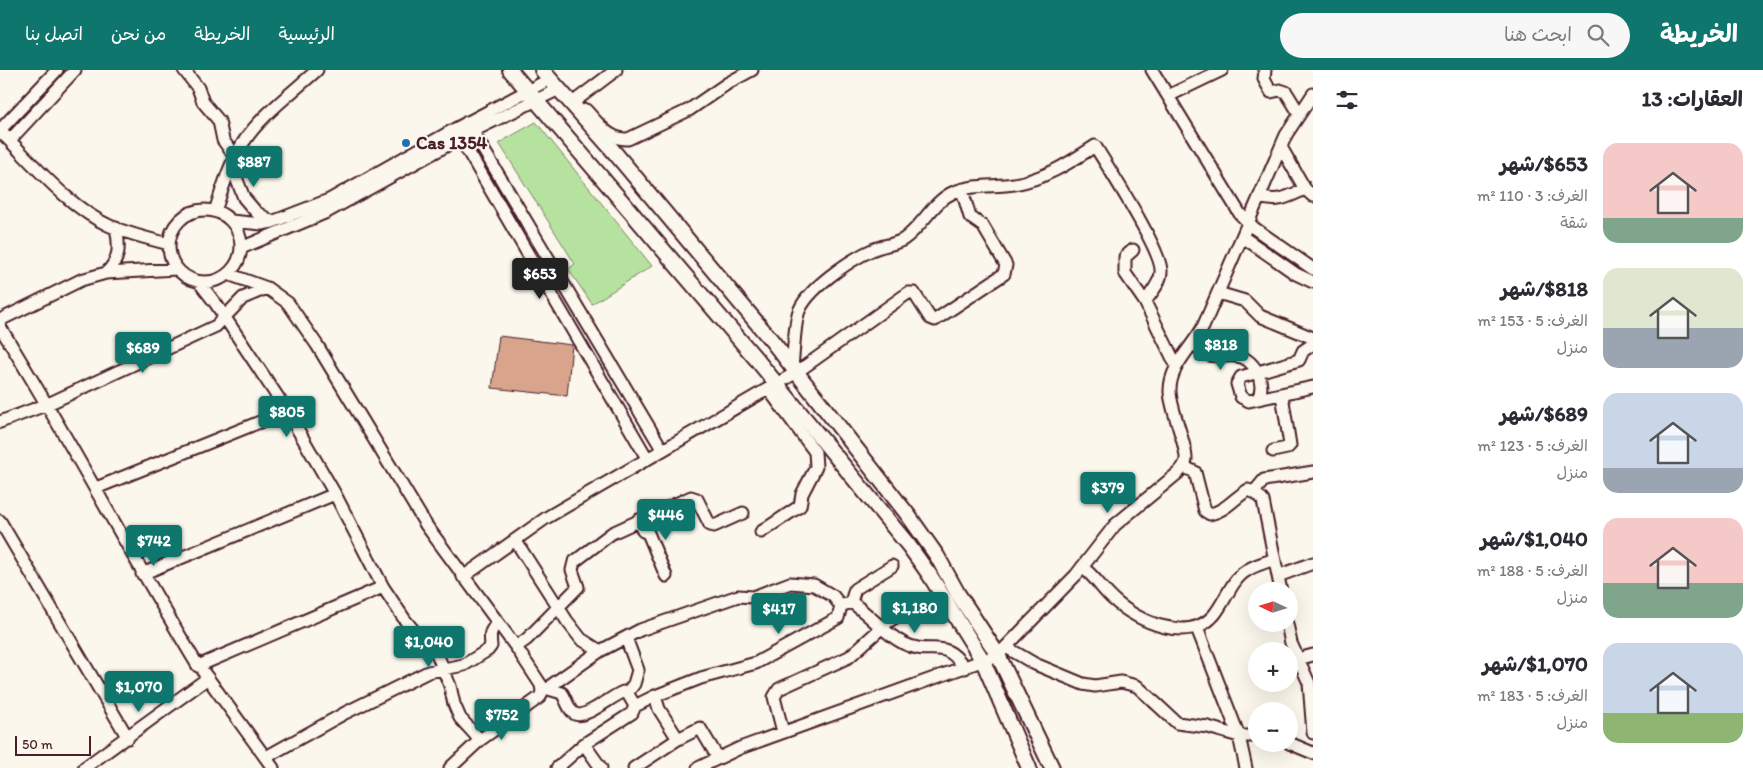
<!DOCTYPE html>
<html lang="ar">
<head>
<meta charset="utf-8">
<style>
	:root { --surface:#fff; --page:#f7f7f7; --text:#2b2b33; --muted:#7c7c81; --accent:#0f766e }
	body { margin:0; font-family:Itim,"Playpen Sans Arabic",sans-serif; background:var(--page); color:var(--text); direction:rtl; height:100vh; display:flex; flex-direction:column; font-size:19px; white-space:nowrap }
	* { box-sizing:border-box; margin:0 }
	p { font-size:16px; color:var(--muted) }
	.icon { flex:none; width:28px; height:28px; fill:none; stroke:currentColor; stroke-width:2; stroke-linecap:round; stroke-linejoin:round }
	.map { position:relative; flex:1; overflow:hidden; direction:ltr }
	.side { display:flex; flex-direction:column; background:var(--surface); width:450px }
	.side>* { flex:none }
	.needle { width:32px; rotate:274deg }
	.tools { position:absolute; left:1248px; top:512px; display:grid; gap:10px }
	.tools a { display:grid; place-items:center; width:50px; height:50px; border-radius:50%; background:var(--surface); box-shadow:0 5px 20px #0002; font-size:25px }
	.scale { position:absolute; left:15px; bottom:12px; width:76px; box-sizing:border-box; padding-left:5px; border:2px solid #4a1f2b; border-top:0; font-size:14px; line-height:18px; white-space:nowrap; color:#4a1f2b; -webkit-text-stroke:4px #fbf7ec; paint-order:stroke }
	.price { position:absolute; translate:-50% -42px; padding:0 11px; border-radius:5px; background:var(--accent); color:#fff; font-size:16px; line-height:32px; filter:drop-shadow(0 1px 2px #0008) }
	.price::after { content:''; position:absolute; left:50%; top:30px; width:15px; height:11px; margin-left:-8px; background:inherit; clip-path:polygon(0 0,100% 0,50% 100%) }
	.price.selected { background:#222; color:#fff }
	ul { padding:0; list-style:none }
	li { display:flex; align-items:center; gap:15px; height:125px; padding:0 20px }
	li span { display:grid; place-items:center; flex:none; width:140px; height:100px; border-radius:15px; color:#555 }
	li>.icon { margin-inline-start:auto }
	span .icon { width:60px; height:60px; fill:#fffc; stroke-width:1 }
	li b { font-size:21px }
	h2 { display:flex; justify-content:space-between; align-items:center; height:60px; padding:0 20px; font-size:21px }
	header { display:flex; align-items:center; gap:30px; box-sizing:border-box; height:70px; padding:0 25px; background:var(--accent); color:#fff }
	header strong { font-size:24px }
	nav { display:flex; gap:28px; margin-inline-start:auto; font-size:18px }
	.search { width:350px; height:45px; background:var(--page); display:flex; align-items:center; gap:12px; box-sizing:border-box; padding:0 18px; border-radius:28px; color:var(--muted); font-size:19px }
	main { display:flex; flex:1; min-height:0 }
	.map>svg:first-child { display:block }
</style>
</head>
<body>
<header>
<strong>الخريطة</strong>
<div class="search"><svg class="icon" aria-label="search" viewBox="0 0 24 24"><circle cx="10" cy="10" r="6"/><path d="M15 15l6 6"/></svg>ابحث هنا</div>
<nav><a>الرئيسية</a><a>الخريطة</a><a>من نحن</a><a>اتصل بنا</a></nav>
</header>
<main>
<section class="side">
<h2>العقارات: 13<svg class="icon" aria-label="filters" viewBox="0 0 24 24"><path d="M4 7h16M4 17h16"/><circle cx="9" cy="7" r="2"/><circle cx="15" cy="17" r="2"/></svg></h2>
<ul>
<li><span style="background:linear-gradient(#f6c9c9 75%,#7fa58c 0)"><svg class="icon" aria-label="home" viewBox="0 0 24 24"><path d="M3 11l9-7 9 7M6 9v11h12V9"/></svg></span><div><b>$653/شهر</b><p>الغرف: 3 · 110 m²</p><p>شقة</p></div></li>
<li><span style="background:linear-gradient(#dfe7d0 60%,#9aa5b1 0)"><svg class="icon" aria-label="home" viewBox="0 0 24 24"><path d="M3 11l9-7 9 7M6 9v11h12V9"/></svg></span><div><b>$818/شهر</b><p>الغرف: 5 · 153 m²</p><p>منزل</p></div></li>
<li><span style="background:linear-gradient(#c9d6e8 75%,#9aa5b1 0)"><svg class="icon" aria-label="home" viewBox="0 0 24 24"><path d="M3 11l9-7 9 7M6 9v11h12V9"/></svg></span><div><b>$689/شهر</b><p>الغرف: 5 · 123 m²</p><p>منزل</p></div></li>
<li><span style="background:linear-gradient(#f6c9c9 65%,#7fa58c 0)"><svg class="icon" aria-label="home" viewBox="0 0 24 24"><path d="M3 11l9-7 9 7M6 9v11h12V9"/></svg></span><div><b>$1,040/شهر</b><p>الغرف: 5 · 188 m²</p><p>منزل</p></div></li>
<li><span style="background:linear-gradient(#c9d6e8 70%,#8fb573 0)"><svg class="icon" aria-label="home" viewBox="0 0 24 24"><path d="M3 11l9-7 9 7M6 9v11h12V9"/></svg></span><div><b>$1,070/شهر</b><p>الغرف: 5 · 183 m²</p><p>منزل</p></div></li>
</ul>
</section>
<div class="map">
<svg width="1313" height="698" viewBox="0 0 1313 698">
	<rect width="100%" height="100%" fill="#fbf7ec"/>
	<filter id="ink" filterUnits="userSpaceOnUse"><feTurbulence type="fractalNoise" baseFrequency=".02" numOctaves="2"/><feDisplacementMap in="SourceGraphic" scale="10" xChannelSelector="R" yChannelSelector="G"/><feConvolveMatrix kernelMatrix="1 2 1 2 8 2 1 2 1" color-interpolation-filters="sRGB"/></filter>
	<g filter="url(#ink)">
		<path fill="#b6e2a0" stroke="#808066" d="M 536,52 L 652,196 L 592,234 L 568,199 L 575,194 L 499,73 Z"/>
		<path fill="#d8a48c" stroke="#4a1f2b" d="M 499,266 L 572,275 L 567,326 L 492,318 Z"/>
		<g fill="none" stroke-linecap="round" stroke-linejoin="round">
			<g stroke="#4a1f2b" stroke-width="15">
				<path id="minor" d="M 184,0 L 198,18 L 203,32 L 219,51 L 223,70 L 235,87 L 237,110 L 244,128 L 256,142 L 272,152
					M 1152,0 L 1240,144 L 1254,158 L 1313,199
					M 1265,0 L 1264,9 L 1271,22 L 1280,20 L 1286,22 L 1299,43
					M 1168,26 L 1222,0
					M 571,34 L 616,0
					M 586,40 C 598,53 609,70 628,69 L 689,40 L 728,13 L 752,0
					M 467,52 L 662,379
					M 455,59 L 647,388
					M 0,60 L 57,0
					M 0,61 C 32,92 69,138 110,156 C 129,164 149,169 169,174
					M 10,70 L 75,0
					M 1281,77 L 1305,119 L 1313,126
					M 1259,127 C 1278,133 1288,127 1305,119
					M169 176a36 36 0 1 1 72 0a36 36 0 1 1-72 0Z
					M 215,141 C 223,118 229,94 243,73 C 261,45 292,23 317,0
					M 231,151 L 262,154 L 272,152 L 329,130 L 455,59 L 550,9
					M 1243,167 L 1296,204 L 1313,212
					M 241,178 L 327,142 L 473,61 L 559,19
					M 1133,180 L 1125,187 L 1125,203 L 1145,232 L 1176,295
					M 106,203 C 120,190 120,176 116,158
					M 228,204 L 267,218 L 288,233 L 317,275 L 426,455 L 516,577 L 541,615 L 542,622 L 540,627 L 480,670 L 450,698
					M 199,212 L 216,234 L 287,341 L 335,424 L 383,517 L 405,550 L 419,567 L 436,581 L 450,616 L 454,634 L 460,648 L 480,670
					M 1218,223 L 1245,231 L 1260,246 L 1313,268
					M 0,250 L 81,210 L 106,203 L 177,199
					M 0,257 C 69,368 130,484 198,596 L 383,517
					M 1194,273 C 1198,276 1201,282 1205,284 C 1216,288 1226,285 1236,286 C 1254,287 1267,314 1258,328
					M 1313,274 L 1303,281 L 1299,290 L 1241,307 L 1237,314 L 1241,327 L 1249,331 L 1313,317
					M 792,297 C 794,280 794,260 798,244 C 805,220 850,190 872,180 C 882,175 895,175 904,169 C 923,156 933,131 954,122 C 973,114 994,117 1014,114 C 1045,109 1069,93 1095,76 C 1108,97 1163,182 1161,202 C 1161,212 1151,223 1145,232
					M 0,352 L 48,334 L 216,256 L 243,228 L 267,218
					M 1273,381 L 1287,378 L 1290,375 L 1282,325
					M 1184,397 L 1195,402 L 1205,441 L 1210,444 C 1226,441 1234,428 1248,420 L 1256,423 L 1263,431 L 1281,521
					M 96,418 L 287,341
					M 1254,422 L 1264,410 L 1313,402
					M 638,450 L 643,461 L 648,463 L 666,506
					M 0,451 L 128,668
					M 761,462 L 800,436 L 802,424 L 816,397 L 815,382 L 769,320
					M 515,470 L 567,551 L 581,569 L 600,581
					M 1082,497 C 1095,506 1102,520 1114,530 C 1138,552 1189,574 1214,545 C 1225,532 1232,509 1246,501 C 1254,495 1265,493 1274,489
					M 142,504 L 335,424
					M 1278,506 L 1313,493
					M 463,507 L 546,448 L 797,302 L 908,223 L 914,223 L 930,248 L 935,250 L 1004,204 L 1006,195 L 983,156 L 970,147 L 962,120
					M 851,532 C 869,544 884,563 903,573 C 932,588 942,565 965,598
					M 1287,554 L 1291,573 L 1309,613 L 1313,663
					M 1197,558 L 1239,666 L 1246,698
					M 626,568 L 638,600 L 634,614 L 627,623
					M 516,577 L 527,569 L 578,517 L 572,500 L 574,492 L 612,463 L 691,427 L 697,429 L 710,455 L 714,456 L 743,443
					M 1006,577 L 1035,594 L 1083,614 L 1095,616 L 1121,612 L 1137,616 L 1177,653 L 1208,657 L 1239,666 L 1256,666
					M 1298,589 L 1313,585
					M 204,603 L 273,698
					M 545,618 L 562,623 C 566,629 569,641 575,644 C 585,649 612,626 623,622 L 628,624 L 635,636 L 632,643 L 584,674 L 557,698
					M 550,619 L 553,614 L 600,581 L 640,560 L 738,526 L 753,527 L 790,513 L 814,515 L 833,526 L 841,536
					M 655,626 L 701,608 L 756,593 L 838,548 L 841,536 L 851,532 L 855,519 L 892,496
					M 783,662 L 774,627 L 779,619 L 849,587 L 888,552 L 920,531
					M 678,669 L 700,658 L 718,688
					M 1289,673 L 1313,683
					M 584,674 L 601,698
					M 266,687 L 345,643 L 428,602 L 464,595 L 488,580 L 491,576 C 490,565 489,561 498,553
					M 84,698 L 208,608
					M 634,698 L 678,669 L 659,639 L 655,626 L 635,636
					M 698,698 L 740,678 L 998,585 L 1076,505 L 1115,455 L 1178,403 C 1182,399 1185,395 1186,390 C 1187,375 1171,341 1170,322 C 1169,296 1192,278 1203,257 L 1286,65 L 1313,24"/>
			</g>
			<g stroke="#4a1f2b" stroke-width="18">
				<path id="tertiary" d="M 510,0 L 757,290 L 909,476 L 929,504 L 983,591 L 1029,698
					M 542,0 L 610,77 L 772,271 L 908,445 L 937,486 L 958,524 L 998,585 L 1052,698"/>
			</g>
			<use href="#minor" stroke="#fbf7ec" stroke-width="11"/>
			<use href="#tertiary" stroke="#fbf7ec" stroke-width="14"/>
		</g>
	</g>
	<circle fill="#1f6fb2" stroke="#fbf7ec" stroke-width="2" cx="406" cy="73" r="5"/>
	<g text-anchor="middle" stroke-width="4" stroke-linejoin="round" paint-order="stroke">
		<g font-size="18" font-weight="bold" fill="#4a1f2b" stroke="#fbf7ec" text-anchor="start">
			<text x="416" y="79">Cas 1354</text>
		</g>
	</g>
</svg>
<div class="tools">
<a><svg class="needle" viewBox="-14 -14 28 28"><path d="M0-13l5 13h-10z" fill="#e53935"/><path d="M0 13l5-13h-10z" fill="#7c7c81"/></svg></a>
<a>+</a>
<a>−</a>
</div>
<div class="scale">50 m</div>
<b class="price" style="left:254px;top:118px">$887</b>
<b class="price selected" style="left:540px;top:230px">$653</b>
<b class="price" style="left:1221px;top:301px">$818</b>
<b class="price" style="left:143px;top:304px">$689</b>
<b class="price" style="left:287px;top:368px">$805</b>
<b class="price" style="left:1108px;top:444px">$379</b>
<b class="price" style="left:666px;top:471px">$446</b>
<b class="price" style="left:154px;top:497px">$742</b>
<b class="price" style="left:915px;top:564px">$1,180</b>
<b class="price" style="left:779px;top:565px">$417</b>
<b class="price" style="left:429px;top:598px">$1,040</b>
<b class="price" style="left:139px;top:643px">$1,070</b>
<b class="price" style="left:502px;top:671px">$752</b>
</div>
</main>
</body>
</html>
